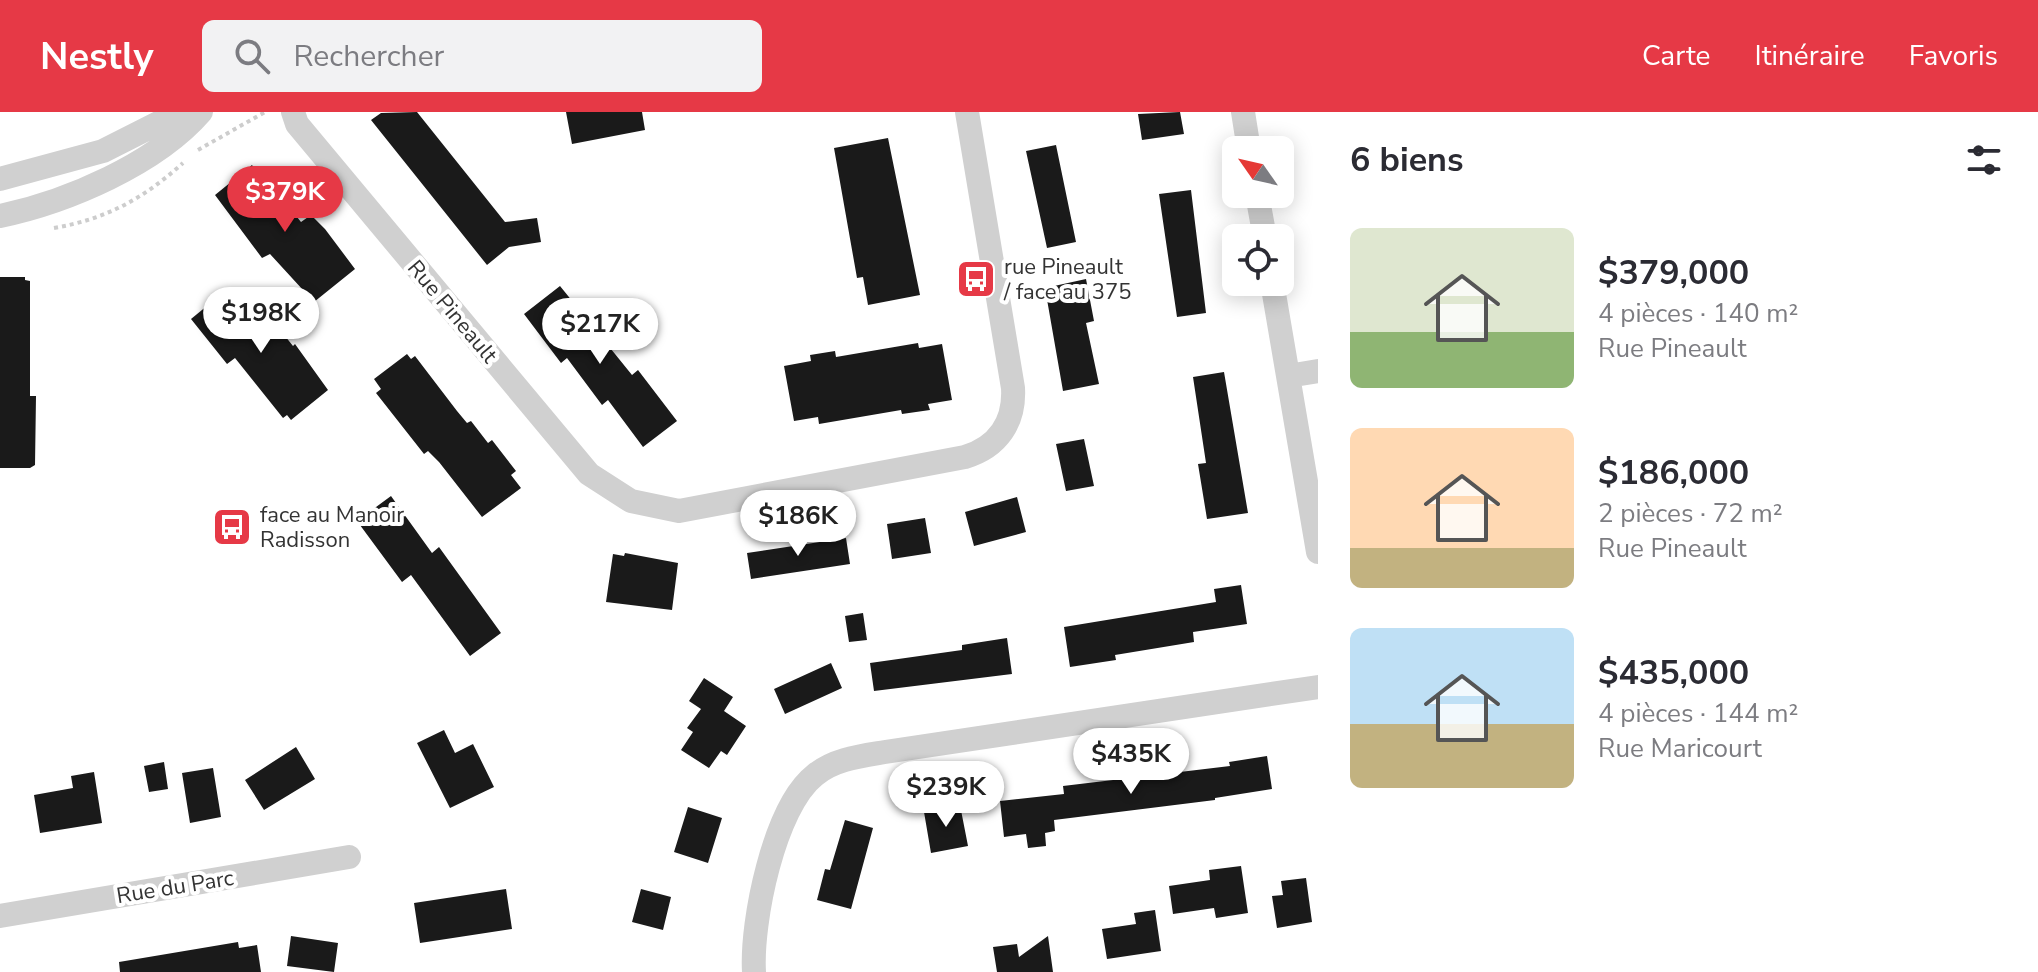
<!DOCTYPE html>
<html lang="fr">
<head>
<meta charset="utf-8">
<style>
	:root { --surface:#fff; --page:#f2f2f3; --text:#2b2b33; --muted:#7c7c81; --accent:#e63946 }
	body { margin:0; font-family:"Nunito Sans",sans-serif; background:var(--page); color:var(--text); height:100vh; display:flex; flex-direction:column; font-size:30px; white-space:nowrap }
	* { box-sizing:border-box; margin:0 }
	p { font-size:26px; color:var(--muted) }
	.icon { flex:none; width:44px; height:44px; fill:none; stroke:currentColor; stroke-width:2; stroke-linecap:round; stroke-linejoin:round }
	.map { position:relative; flex:1; overflow:hidden }
	.side { display:flex; flex-direction:column; background:var(--surface); width:720px }
	.side>* { flex:none }
	.needle { width:52px; rotate:304deg }
	.fabs { position:absolute; left:1222px; top:24px; display:grid; gap:16px }
	.fabs a { display:grid; place-items:center; width:72px; height:72px; border-radius:12px; background:var(--surface); box-shadow:0 4px 20px #0003; font-size:40px }
	.price { position:absolute; translate:-50% -68px; padding:0 18px; border-radius:28px; background:#fff; color:#222; font-size:26px; line-height:52px; filter:drop-shadow(0 2px 4px #0008) }
	.price::after { content:''; position:absolute; left:50%; top:48px; width:24px; height:18px; margin-left:-12px; background:inherit; clip-path:polygon(0 0,100% 0,50% 100%) }
	.price.on { background:var(--accent); color:#fff }
	ul { padding:0; list-style:none }
	li { display:flex; align-items:center; gap:24px; height:200px; padding:0 32px }
	li span { display:grid; place-items:center; flex:none; width:224px; height:160px; border-radius:12px; color:#555 }
	li>.icon { margin-inline-start:auto }
	span .icon { width:96px; height:96px; fill:#fffc; stroke-width:1 }
	li b { font-size:34px }
	h2 { display:flex; justify-content:space-between; align-items:center; height:96px; padding:0 32px; font-size:34px }
	header { display:flex; align-items:center; gap:48px; box-sizing:border-box; height:112px; padding:0 40px; background:var(--accent); color:#fff }
	header strong { font-size:38px }
	nav { display:flex; gap:44px; margin-inline-start:auto; font-size:28px }
	.search { width:560px; height:72px; background:var(--page); display:flex; align-items:center; gap:20px; box-sizing:border-box; padding:0 28px; border-radius:12px; color:var(--muted); font-size:30px }
	main { display:flex; flex:1; min-height:0 }
	.map>svg:first-child { display:block }
</style>
</head>
<body>
<header>
<strong>Nestly</strong>
<div class="search"><svg class="icon" aria-label="search" viewBox="0 0 24 24"><circle cx="10" cy="10" r="6"/><path d="M15 15l6 6"/></svg>Rechercher</div>
<nav><a>Carte</a><a>Itinéraire</a><a>Favoris</a></nav>
</header>
<main>
<div class="map">
<svg width="1318" height="860" viewBox="0 0 1318 860">
	<rect width="100%" height="100%" fill="#fff"/>
	<path fill="#1a1a1a" d="M 417,0 L 505,110 L 537,106 L 541,130 L 509,135 L 487,153 L 371,8 L 381,1 Z
		M 566,0 L 642,0 L 645,18 L 572,32 Z
		M 1180,0 L 1184,22 L 1142,28 L 1138,2 Z
		M 888,26 L 920,183 L 868,193 L 863,165 L 857,166 L 834,36 Z
		M 1056,33 L 1076,130 L 1047,136 L 1026,39 Z
		M 252,53 L 257,61 L 260,59 L 301,110 L 311,103 L 325,117 L 355,157 L 314,190 L 270,142 L 262,146 L 215,83 Z
		M 1191,78 L 1206,201 L 1177,205 L 1159,82 Z
		M 0,165 L 25,165 L 25,168 L 30,169 L 30,284 L 36,284 L 35,353 L 30,356 L 0,356 Z
		M 1086,167 L 1094,209 L 1086,211 L 1099,272 L 1063,279 L 1045,176 Z
		M 560,174 L 632,263 L 638,258 L 677,309 L 643,335 L 608,288 L 602,293 L 567,246 L 561,251 L 524,202 Z
		M 230,175 L 267,222 L 277,214 L 293,234 L 295,232 L 328,278 L 291,308 L 287,303 L 283,306 L 235,246 L 227,252 L 191,207 Z
		M 918,231 L 919,236 L 942,232 L 952,288 L 928,292 L 930,298 L 902,302 L 901,298 L 819,312 L 818,305 L 794,309 L 784,254 L 811,249 L 810,243 L 835,239 L 836,245 Z
		M 407,242 L 411,247 L 415,244 L 457,299 L 467,311 L 471,309 L 488,331 L 492,328 L 516,359 L 511,363 L 521,376 L 482,405 L 439,350 L 428,339 L 424,342 L 376,281 L 381,277 L 374,267 Z
		M 1224,260 L 1248,401 L 1207,407 L 1198,352 L 1206,351 L 1193,265 Z
		M 1084,327 L 1094,374 L 1066,379 L 1056,332 Z
		M 391,384 L 432,441 L 439,435 L 501,521 L 470,544 L 411,463 L 402,470 L 357,409 Z
		M 1017,385 L 1026,420 L 974,434 L 965,400 Z
		M 925,406 L 931,441 L 892,447 L 887,412 Z
		M 846,426 L 850,452 L 751,467 L 747,441 Z
		M 625,441 L 678,451 L 672,498 L 606,490 L 613,442 L 624,444 Z
		M 1241,473 L 1247,512 L 1193,520 L 1194,530 L 1115,543 L 1116,548 L 1070,555 L 1064,515 L 1216,490 L 1214,477 Z
		M 863,501 L 867,528 L 849,530 L 845,504 Z
		M 1007,526 L 1012,562 L 874,579 L 870,551 L 962,538 L 962,533 Z
		M 831,551 L 842,576 L 785,602 L 774,577 Z
		M 704,566 L 733,585 L 724,599 L 746,614 L 727,643 L 721,639 L 709,656 L 681,638 L 693,620 L 687,616 L 701,597 L 689,589 Z
		M 444,618 L 455,641 L 473,632 L 494,675 L 450,696 L 417,631 Z
		M 296,635 L 315,667 L 264,698 L 245,668 Z
		M 1267,644 L 1272,677 L 1215,686 L 1215,688 L 1054,708 L 1055,719 L 1045,721 L 1046,734 L 1028,736 L 1026,722 L 1004,725 L 1000,689 L 1064,682 L 1063,674 L 1230,654 L 1229,650 Z
		M 164,650 L 168,677 L 149,680 L 144,654 Z
		M 213,656 L 221,705 L 190,711 L 182,661 Z
		M 94,660 L 102,711 L 40,721 L 34,683 L 73,676 L 71,664 Z
		M 960,693 L 968,734 L 931,741 L 924,700 Z
		M 688,695 L 722,706 L 708,751 L 674,740 Z
		M 845,708 L 873,716 L 851,797 L 817,788 L 825,757 L 830,758 Z
		M 1241,754 L 1248,801 L 1216,806 L 1214,796 L 1173,802 L 1169,774 L 1210,768 L 1209,758 Z
		M 1306,766 L 1312,810 L 1277,816 L 1272,784 L 1283,783 L 1281,769 Z
		M 506,777 L 512,817 L 420,831 L 414,791 Z
		M 641,777 L 671,785 L 663,818 L 632,810 Z
		M 1155,798 L 1161,839 L 1107,847 L 1102,817 L 1136,812 L 1134,801 Z
		M 291,824 L 338,831 L 334,860 L 287,854 Z
		M 1048,824 L 1053,860 L 997,860 L 993,835 L 1017,832 L 1019,845 Z
		M 238,830 L 239,836 L 257,833 L 261,860 L 120,860 L 119,850 Z"/>
	<g fill="none" stroke-linecap="round" stroke-linejoin="round">
		<path stroke="#cdcdcd" stroke-width="4" stroke-dasharray="4 4" stroke-linecap="butt" d="M 198,38 L 265,0
			M 54,116 C 106,107 143,87 183,51"/>
		<path stroke="#d0d0d0" stroke-width="24" d="M 293,0 L 297,12 L 589,362 L 631,389 L 679,399 L 965,345 C 998,335 1015,310 1013,276 L 967,0
			M 1243,0 L 1249,38
			M 0,67 L 103,39 L 180,0
			M 1257,82 L 1265,126
			M 0,104 C 67,90 156,52 201,0
			M 1272,170 L 1318,440
			M 1288,264 L 1318,259
			M 0,804 L 349,745
			M 754,860 C 751,810 774,695 815,663 C 834,647 861,644 885,640 L 1318,575"/>
	</g>
	<defs>
		<g id="bus-square" transform="scale(2)"><rect x="-9" y="-9" width="18" height="18" rx="4" fill="#e63946" stroke="#fff"/><path d="M-5-6H5V4H4V6H2V4H-2V6H-4V4H-5ZM-3.5-4V0h7V-4ZM-3.5 1.2v1.5H-2V1.2ZM2 1.2v1.5H3.5V1.2Z" fill="#fff"/></g>
	</defs>
	<g fill-rule="evenodd">
		<use href="#bus-square" x="976" y="167"/>
		<use href="#bus-square" x="232" y="415"/>
	</g>
	<g text-anchor="middle" stroke-width="8" stroke-linejoin="round" paint-order="stroke">
		<g font-size="22" fill="#333" stroke="#fff" text-anchor="start">
			<text x="1004" y="162">rue Pineault<tspan x="1004" dy="25">/ face au 375</tspan></text>
			<text x="260" y="410">face au Manoir<tspan x="260" dy="25">Radisson</tspan></text>
		</g>
		<g font-size="22" fill="#333" stroke="#fff">
			<text transform="translate(453 199) rotate(50)" y="8">Rue Pineault</text>
			<text transform="translate(175 774) rotate(-9)" y="8">Rue du Parc</text>
		</g>
	</g>
</svg>
<div class="fabs">
<a><svg class="needle" viewBox="-14 -14 28 28"><path d="M0-13l5 13h-10z" fill="#e53935"/><path d="M0 13l5-13h-10z" fill="#7c7c81"/></svg></a>
<a><svg class="icon" aria-label="locate" viewBox="0 0 24 24"><circle cx="12" cy="12" r="6"/><path d="M12 2v4M12 18v4M2 12h4M18 12h4"/></svg></a>
</div>
<b class="price on" style="left:285px;top:122px">$379K</b>
<b class="price" style="left:261px;top:243px">$198K</b>
<b class="price" style="left:600px;top:254px">$217K</b>
<b class="price" style="left:798px;top:446px">$186K</b>
<b class="price" style="left:1131px;top:684px">$435K</b>
<b class="price" style="left:946px;top:717px">$239K</b>
</div>
<section class="side">
<h2>6 biens<svg class="icon" aria-label="filters" viewBox="0 0 24 24"><path d="M4 7h16M4 17h16"/><circle cx="9" cy="7" r="2"/><circle cx="15" cy="17" r="2"/></svg></h2>
<ul>
<li><span style="background:linear-gradient(#dfe7d0 65%,#8fb573 0)"><svg class="icon" aria-label="home" viewBox="0 0 24 24"><path d="M3 11l9-7 9 7M6 9v11h12V9"/></svg></span><div><b>$379,000</b><p>4 pièces · 140 m²</p><p>Rue Pineault</p></div></li>
<li><span style="background:linear-gradient(#ffd9b3 75%,#c2b280 0)"><svg class="icon" aria-label="home" viewBox="0 0 24 24"><path d="M3 11l9-7 9 7M6 9v11h12V9"/></svg></span><div><b>$186,000</b><p>2 pièces · 72 m²</p><p>Rue Pineault</p></div></li>
<li><span style="background:linear-gradient(#bfe0f5 60%,#c2b280 0)"><svg class="icon" aria-label="home" viewBox="0 0 24 24"><path d="M3 11l9-7 9 7M6 9v11h12V9"/></svg></span><div><b>$435,000</b><p>4 pièces · 144 m²</p><p>Rue Maricourt</p></div></li>
</ul>
</section>
</main>
</body>
</html>
